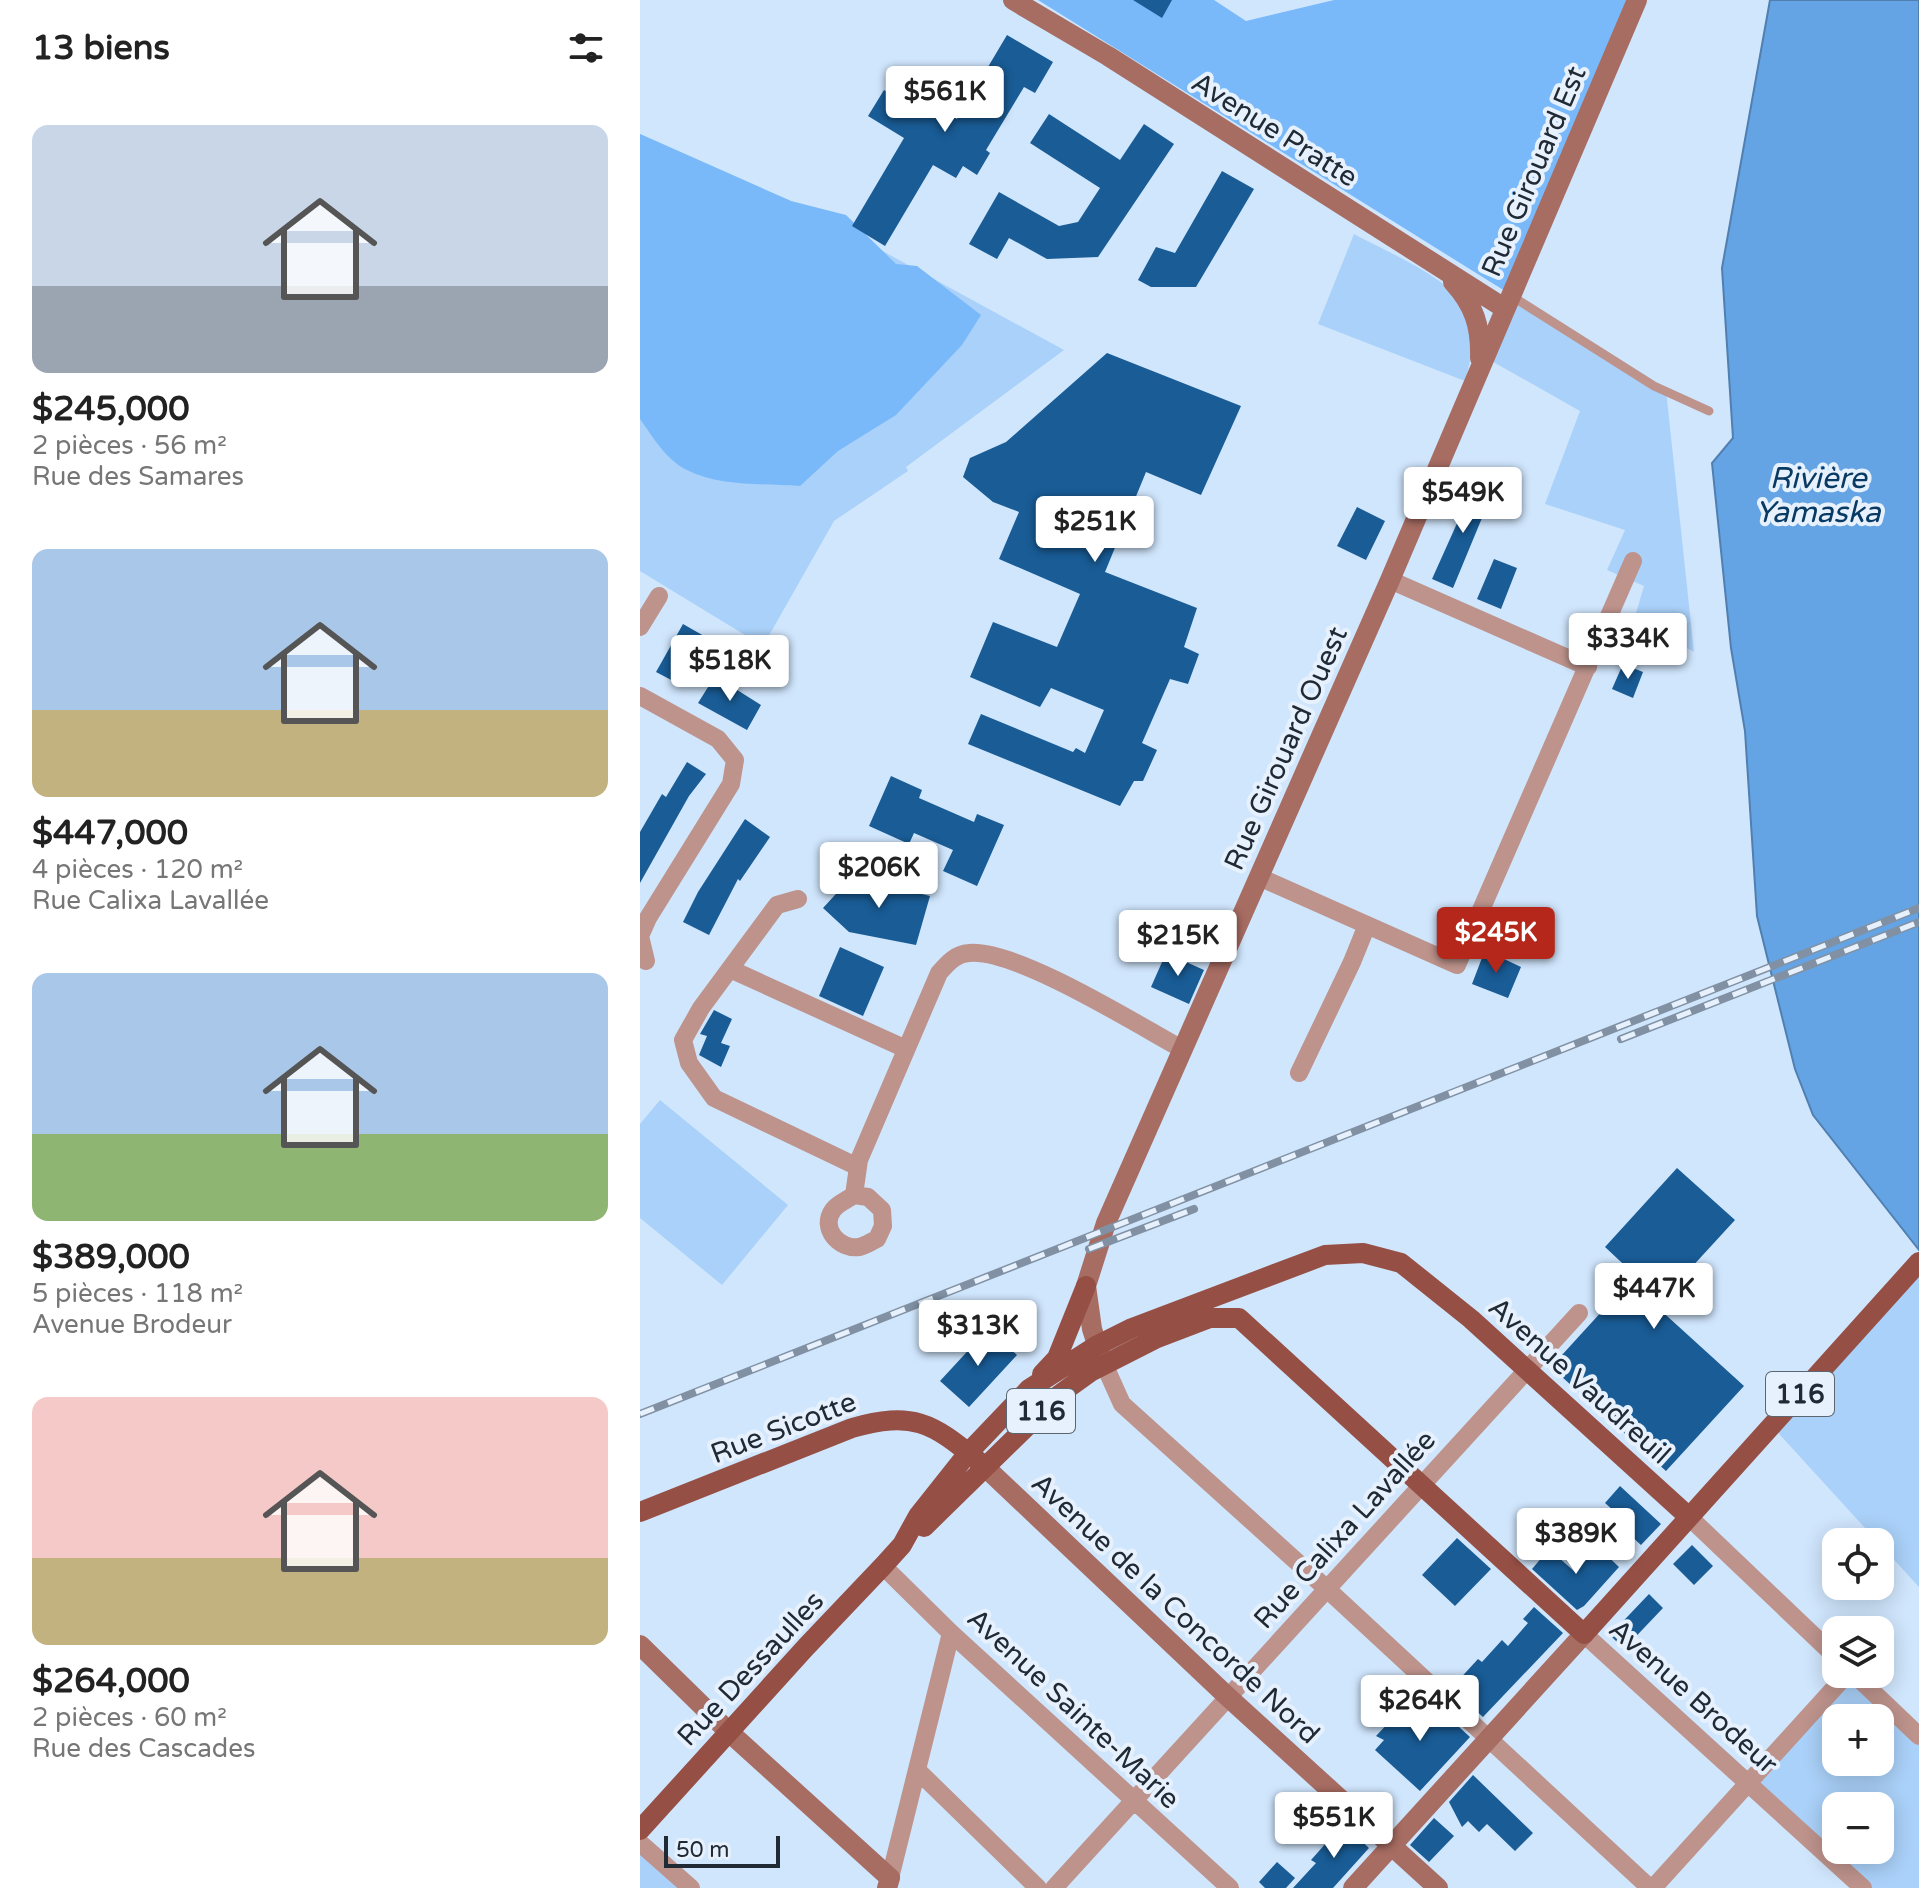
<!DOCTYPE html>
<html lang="fr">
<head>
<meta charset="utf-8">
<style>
	:root { --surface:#fff; --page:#f2f2f2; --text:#222; --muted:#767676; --accent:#b5271a }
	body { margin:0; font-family:"Varela Round",sans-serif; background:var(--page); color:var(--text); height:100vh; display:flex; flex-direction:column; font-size:30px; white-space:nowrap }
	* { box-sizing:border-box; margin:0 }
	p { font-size:26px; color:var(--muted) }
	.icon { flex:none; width:44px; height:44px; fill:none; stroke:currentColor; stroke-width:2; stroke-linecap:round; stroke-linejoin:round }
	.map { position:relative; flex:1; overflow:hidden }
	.sheet { display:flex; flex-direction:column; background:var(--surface); width:640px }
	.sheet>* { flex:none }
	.tools { position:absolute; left:1182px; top:1528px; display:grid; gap:16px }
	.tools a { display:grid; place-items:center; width:72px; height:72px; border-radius:16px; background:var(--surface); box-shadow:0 4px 20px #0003; font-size:40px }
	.scale { position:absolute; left:24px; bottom:20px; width:116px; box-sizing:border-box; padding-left:8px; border:4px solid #202a35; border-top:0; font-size:22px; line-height:28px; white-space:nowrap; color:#202a35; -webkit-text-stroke:6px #e6f1fd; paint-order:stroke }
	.price { position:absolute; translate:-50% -68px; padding:0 18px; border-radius:8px; background:#fff; color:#222; font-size:26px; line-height:52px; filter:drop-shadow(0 2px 4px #0008) }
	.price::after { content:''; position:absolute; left:50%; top:48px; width:24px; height:18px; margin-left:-12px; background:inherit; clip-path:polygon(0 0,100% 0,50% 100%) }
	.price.current { background:var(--accent); color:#fff }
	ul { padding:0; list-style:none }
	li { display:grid; align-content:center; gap:16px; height:424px; padding:0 32px }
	li span { display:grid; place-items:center; height:248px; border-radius:16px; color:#555 }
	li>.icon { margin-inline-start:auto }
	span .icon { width:144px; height:144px; fill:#fffc; stroke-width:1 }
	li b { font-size:34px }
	h2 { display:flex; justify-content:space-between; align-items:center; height:96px; padding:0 32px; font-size:34px }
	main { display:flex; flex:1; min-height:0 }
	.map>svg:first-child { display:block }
</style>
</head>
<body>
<main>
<section class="sheet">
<h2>13 biens<svg class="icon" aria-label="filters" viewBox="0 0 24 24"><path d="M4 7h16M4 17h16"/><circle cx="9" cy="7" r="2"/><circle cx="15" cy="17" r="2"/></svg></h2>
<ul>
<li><span style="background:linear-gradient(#c9d6e8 65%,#9aa5b1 0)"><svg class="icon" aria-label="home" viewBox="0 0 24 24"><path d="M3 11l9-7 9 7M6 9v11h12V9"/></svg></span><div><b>$245,000</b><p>2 pièces · 56 m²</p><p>Rue des Samares</p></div></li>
<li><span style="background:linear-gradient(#a9c7e8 65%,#c2b280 0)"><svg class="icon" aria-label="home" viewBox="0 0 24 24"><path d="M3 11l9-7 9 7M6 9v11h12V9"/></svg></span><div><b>$447,000</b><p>4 pièces · 120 m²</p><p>Rue Calixa Lavallée</p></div></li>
<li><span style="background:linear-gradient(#a9c7e8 65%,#8fb573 0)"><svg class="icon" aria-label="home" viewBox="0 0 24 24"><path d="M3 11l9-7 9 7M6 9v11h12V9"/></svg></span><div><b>$389,000</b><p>5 pièces · 118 m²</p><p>Avenue Brodeur</p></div></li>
<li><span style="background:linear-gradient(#f6c9c9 65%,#c2b280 0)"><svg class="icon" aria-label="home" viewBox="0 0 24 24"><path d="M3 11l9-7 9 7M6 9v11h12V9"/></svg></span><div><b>$264,000</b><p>2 pièces · 60 m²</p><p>Rue des Cascades</p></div></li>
</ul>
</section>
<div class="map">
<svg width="1279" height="1888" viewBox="0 0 1279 1888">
	<rect width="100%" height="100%" fill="#d0e6fd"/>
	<path fill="#aad1f9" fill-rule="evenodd" d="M 0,134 L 151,201 L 424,350 L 266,467 L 268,471 L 194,521 L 123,646 L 0,571 Z
		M 714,234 C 747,252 814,279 830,314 C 837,330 830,365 825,381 L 678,324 Z
		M 873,296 L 1026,390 L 1054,652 L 994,620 L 1004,586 L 967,570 L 985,530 L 905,504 L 940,411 L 848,359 Z
		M 20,1100 L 148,1205 L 82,1285 L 0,1218 L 0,1124 Z
		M 1279,1256 L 1279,1587 L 1129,1423 Z
		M 1201,1674 L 1279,1732 L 1279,1888 L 1228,1888 L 1107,1777 ZM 1196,1718 L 1240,1718 L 1240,1762 L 1196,1762 ZM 1196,1806 L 1240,1806 L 1240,1850 L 1196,1850 Z
		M 0,1844 L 51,1888 L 0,1888 Z"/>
	<path fill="#79b9fa" d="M 398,0 L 574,0 L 606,21 L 694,0 L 997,0 L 873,296 Z
		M 0,134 L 151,201 L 206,215 L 256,264 L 277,266 L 341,315 L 322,345 L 256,415 L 198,451 L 160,486 C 123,483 80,487 47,470 C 26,460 13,437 0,419 Z"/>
	<path fill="#64a4e4" stroke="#507fb0" stroke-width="2" d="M 1130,0 L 1279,0 L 1279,1250 L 1173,1115 L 1155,1069 L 1117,916 L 1105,731 L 1091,648 L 1072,463 L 1093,438 L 1082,268 Z"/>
	<path fill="#195c96" d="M 493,0 L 532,0 L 522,18 Z
		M 367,35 L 413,62 L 395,93 L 384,87 L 346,150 L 350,153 L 337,175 L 323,166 L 316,178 L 293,165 L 245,246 L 212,226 L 264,138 L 228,116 L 244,90 L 252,95 L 258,85 L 317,119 Z
		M 409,114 L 480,160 L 504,124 L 534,144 L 458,257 L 407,259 L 369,238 L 357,259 L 329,244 L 359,192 L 419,226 L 438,222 L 460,188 L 390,143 Z
		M 582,171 L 614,189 L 556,287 L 511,287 L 498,280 L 516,247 L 535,253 Z
		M 467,353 L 601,406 L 561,495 L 506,472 L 465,572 L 557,608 L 544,647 L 559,654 L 548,684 L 530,679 L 502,743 L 517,750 L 503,781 L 494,781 L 480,806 L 328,744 L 341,714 L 433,752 L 436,748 L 445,753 L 464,710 L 411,688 L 400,707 L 330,677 L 353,622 L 417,647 L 440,594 L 359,559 L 379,512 L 353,502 L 323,477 L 330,458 L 366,442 Z
		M 836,481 L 854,489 L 813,588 L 792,579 Z
		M 717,507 L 745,521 L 726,560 L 697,546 Z
		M 854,559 L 877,568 L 861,609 L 837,599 Z
		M 43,624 L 64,636 L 37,683 L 16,672 Z
		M 983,664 L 1003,672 L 993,698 L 972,689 Z
		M 75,676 L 121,705 L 107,730 L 58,703 Z
		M 47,762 L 66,774 L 49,796 L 0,883 L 0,832 L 22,794 L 26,797 Z
		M 251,776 L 282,790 L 279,798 L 334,822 L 337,814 L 364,825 L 337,886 L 303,871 L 313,850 L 274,833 L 269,844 L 229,826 Z
		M 105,819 L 130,837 L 100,881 L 98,879 L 69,935 L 43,922 L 58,892 Z
		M 217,871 L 233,882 L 290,896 L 276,945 L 209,932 L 183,908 Z
		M 200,947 L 244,967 L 223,1016 L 179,996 Z
		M 845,950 L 881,967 L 868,998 L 832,984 Z
		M 526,953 L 564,970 L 549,1004 L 511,987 Z
		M 74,1010 L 92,1019 L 81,1043 L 90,1046 L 81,1067 L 59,1055 L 67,1036 L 60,1034 Z
		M 1037,1168 L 1095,1220 L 1016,1306 L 1104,1386 L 1026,1471 L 911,1367 L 995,1275 L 965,1247 Z
		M 348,1329 L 377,1355 L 329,1407 L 300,1381 Z
		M 980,1486 L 1021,1524 L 1001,1545 L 978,1524 L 983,1519 L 965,1503 Z
		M 817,1538 L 851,1569 L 815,1606 L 782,1575 Z
		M 1052,1545 L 1073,1566 L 1054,1585 L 1033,1564 Z
		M 958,1547 L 979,1567 L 944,1606 L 937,1610 L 892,1569 L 909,1549 L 935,1572 Z
		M 1009,1594 L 1023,1608 L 984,1649 L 970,1635 Z
		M 894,1607 L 923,1633 L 843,1717 L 814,1691 L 818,1687 L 815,1684 L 838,1659 L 842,1662 L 862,1640 L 868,1646 L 888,1623 L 883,1619 Z
		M 778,1702 L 792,1714 L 798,1708 L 830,1737 L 780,1791 L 735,1750 L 744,1740 L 736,1736 L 766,1704 L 771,1709 Z
		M 833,1775 L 893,1833 L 875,1851 L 847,1824 L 839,1832 L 828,1821 L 822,1827 L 809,1802 Z
		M 794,1818 L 814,1836 L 789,1862 L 770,1845 Z
		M 703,1824 L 729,1848 L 693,1888 L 653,1888 L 676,1863 L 671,1860 Z
		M 637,1862 L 655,1878 L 646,1888 L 625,1888 L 619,1882 Z"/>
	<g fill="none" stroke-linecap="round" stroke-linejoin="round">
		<path stroke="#bd938c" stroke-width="9" d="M 870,295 L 1014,386 L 1069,411"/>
		<path stroke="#bd938c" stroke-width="18" d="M 750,580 L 948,667
			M 0,627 L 19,596
			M 0,696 L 78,739 L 95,760 L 91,784 L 8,918 L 0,936 L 6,961
			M 619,877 L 817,965 L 993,561
			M 158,899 L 137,905 L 61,1008 L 43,1040 L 49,1063 L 74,1098 L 218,1167
			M 90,969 L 266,1049
			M 659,1073 L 712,962 L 727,925
			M 214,1195 L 228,1197 L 242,1210 L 243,1226 L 237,1239 C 232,1241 225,1246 219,1247 C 199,1250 180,1228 193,1210 C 197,1204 207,1200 214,1195 L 219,1160 L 299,973 C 307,964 315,954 329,953 C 375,948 498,1025 542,1049
			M 464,1364 L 482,1404 L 687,1589 L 1010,1888
			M 1049,1517 L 1196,1657
			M 243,1566 L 311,1633 L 590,1888
			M 944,1634 L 1223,1888
			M 1214,1674 L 1279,1736
			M 277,1770 L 398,1888
			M 0,1843 L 51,1888
			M 250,1878 L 311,1633
			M 414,1888 L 939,1313
			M 1013,1888 L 1207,1674"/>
		<path stroke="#a76c62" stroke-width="20" d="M 373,0 L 468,56 L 864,308
			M 813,282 C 834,305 841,326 840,358
			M 462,1360 L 452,1329 L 446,1286 L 466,1223 L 750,580 L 997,0
			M 344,1466 L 588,1697 L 798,1888
			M 0,1645 L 89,1732 L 250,1878 L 247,1888
			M 713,1888 L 944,1634"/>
		<path stroke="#964f44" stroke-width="20" d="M 599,1318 L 944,1634 L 1279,1262
			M 402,1374 L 417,1358 L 446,1286
			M 0,1512 L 212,1428 C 272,1411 292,1422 338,1461
			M 284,1527 L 420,1394 L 452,1371 L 515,1339 L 570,1318 L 599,1318
			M 0,1830 L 166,1647 L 243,1566 L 262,1545 L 278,1516 L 328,1453 L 389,1389 L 456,1346 L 492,1328 L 685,1255 L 723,1253 L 761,1263 L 831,1319 L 1049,1517"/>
		<g stroke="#8191a3" stroke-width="8">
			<path id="rail" d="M 981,1039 L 1279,922
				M 449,1249 L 554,1209
				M 0,1414 L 1279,908"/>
		</g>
		<use href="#rail" stroke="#e6f1fd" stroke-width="5" stroke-dasharray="15" stroke-linecap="butt"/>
	</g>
	<g text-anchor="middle" stroke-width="8" stroke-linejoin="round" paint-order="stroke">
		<g fill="#e6f1fd" stroke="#5b6671" stroke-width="2">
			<rect x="1126" y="1372" width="68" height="44" rx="6"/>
			<rect x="367" y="1389" width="68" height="44" rx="6"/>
		</g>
		<g font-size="26" font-weight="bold" fill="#202a35">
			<text x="1160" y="1403">116</text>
			<text x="401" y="1420">116</text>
		</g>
		<g font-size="28" fill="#202a35" stroke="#e6f1fd">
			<text transform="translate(635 129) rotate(32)" y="10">Avenue Pratte</text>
			<text transform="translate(893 171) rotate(-67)" y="10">Rue Girouard Est</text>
			<text transform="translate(645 748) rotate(-66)" y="10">Rue Girouard Ouest</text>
			<text transform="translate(940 1380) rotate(42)" y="10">Avenue Vaudreuil</text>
			<text transform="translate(143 1427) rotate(-21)" y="10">Rue Sicotte</text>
			<text transform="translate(704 1529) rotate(-48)" y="10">Rue Calixa Lavallée</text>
			<text transform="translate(536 1608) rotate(43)" y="10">Avenue de la Concorde Nord</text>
			<text transform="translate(110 1668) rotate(-47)" y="10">Rue Dessaulles</text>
			<text transform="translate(1054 1696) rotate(42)" y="10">Avenue Brodeur</text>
			<text transform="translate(434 1708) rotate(43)" y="10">Avenue Sainte-Marie</text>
		</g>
		<g font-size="30" font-style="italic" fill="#093a63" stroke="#e6f1fd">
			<text x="1178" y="488">Rivière<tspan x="1178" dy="34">Yamaska</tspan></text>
		</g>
	</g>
</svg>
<div class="tools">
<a><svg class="icon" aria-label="locate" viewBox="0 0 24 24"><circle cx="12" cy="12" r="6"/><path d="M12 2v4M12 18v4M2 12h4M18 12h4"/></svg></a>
<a><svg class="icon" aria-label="layers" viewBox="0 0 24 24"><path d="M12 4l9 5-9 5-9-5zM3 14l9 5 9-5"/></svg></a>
<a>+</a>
<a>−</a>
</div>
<div class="scale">50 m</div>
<b class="price" style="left:305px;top:134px">$561K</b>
<b class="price" style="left:823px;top:535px">$549K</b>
<b class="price" style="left:455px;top:564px">$251K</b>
<b class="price" style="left:988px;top:681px">$334K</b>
<b class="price" style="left:90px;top:703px">$518K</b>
<b class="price" style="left:239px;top:910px">$206K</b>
<b class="price current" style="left:856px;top:975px">$245K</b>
<b class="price" style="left:538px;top:978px">$215K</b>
<b class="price" style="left:1014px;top:1331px">$447K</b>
<b class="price" style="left:338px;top:1368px">$313K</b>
<b class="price" style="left:936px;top:1576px">$389K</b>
<b class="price" style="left:780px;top:1743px">$264K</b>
<b class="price" style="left:694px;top:1860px">$551K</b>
</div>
</main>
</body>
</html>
